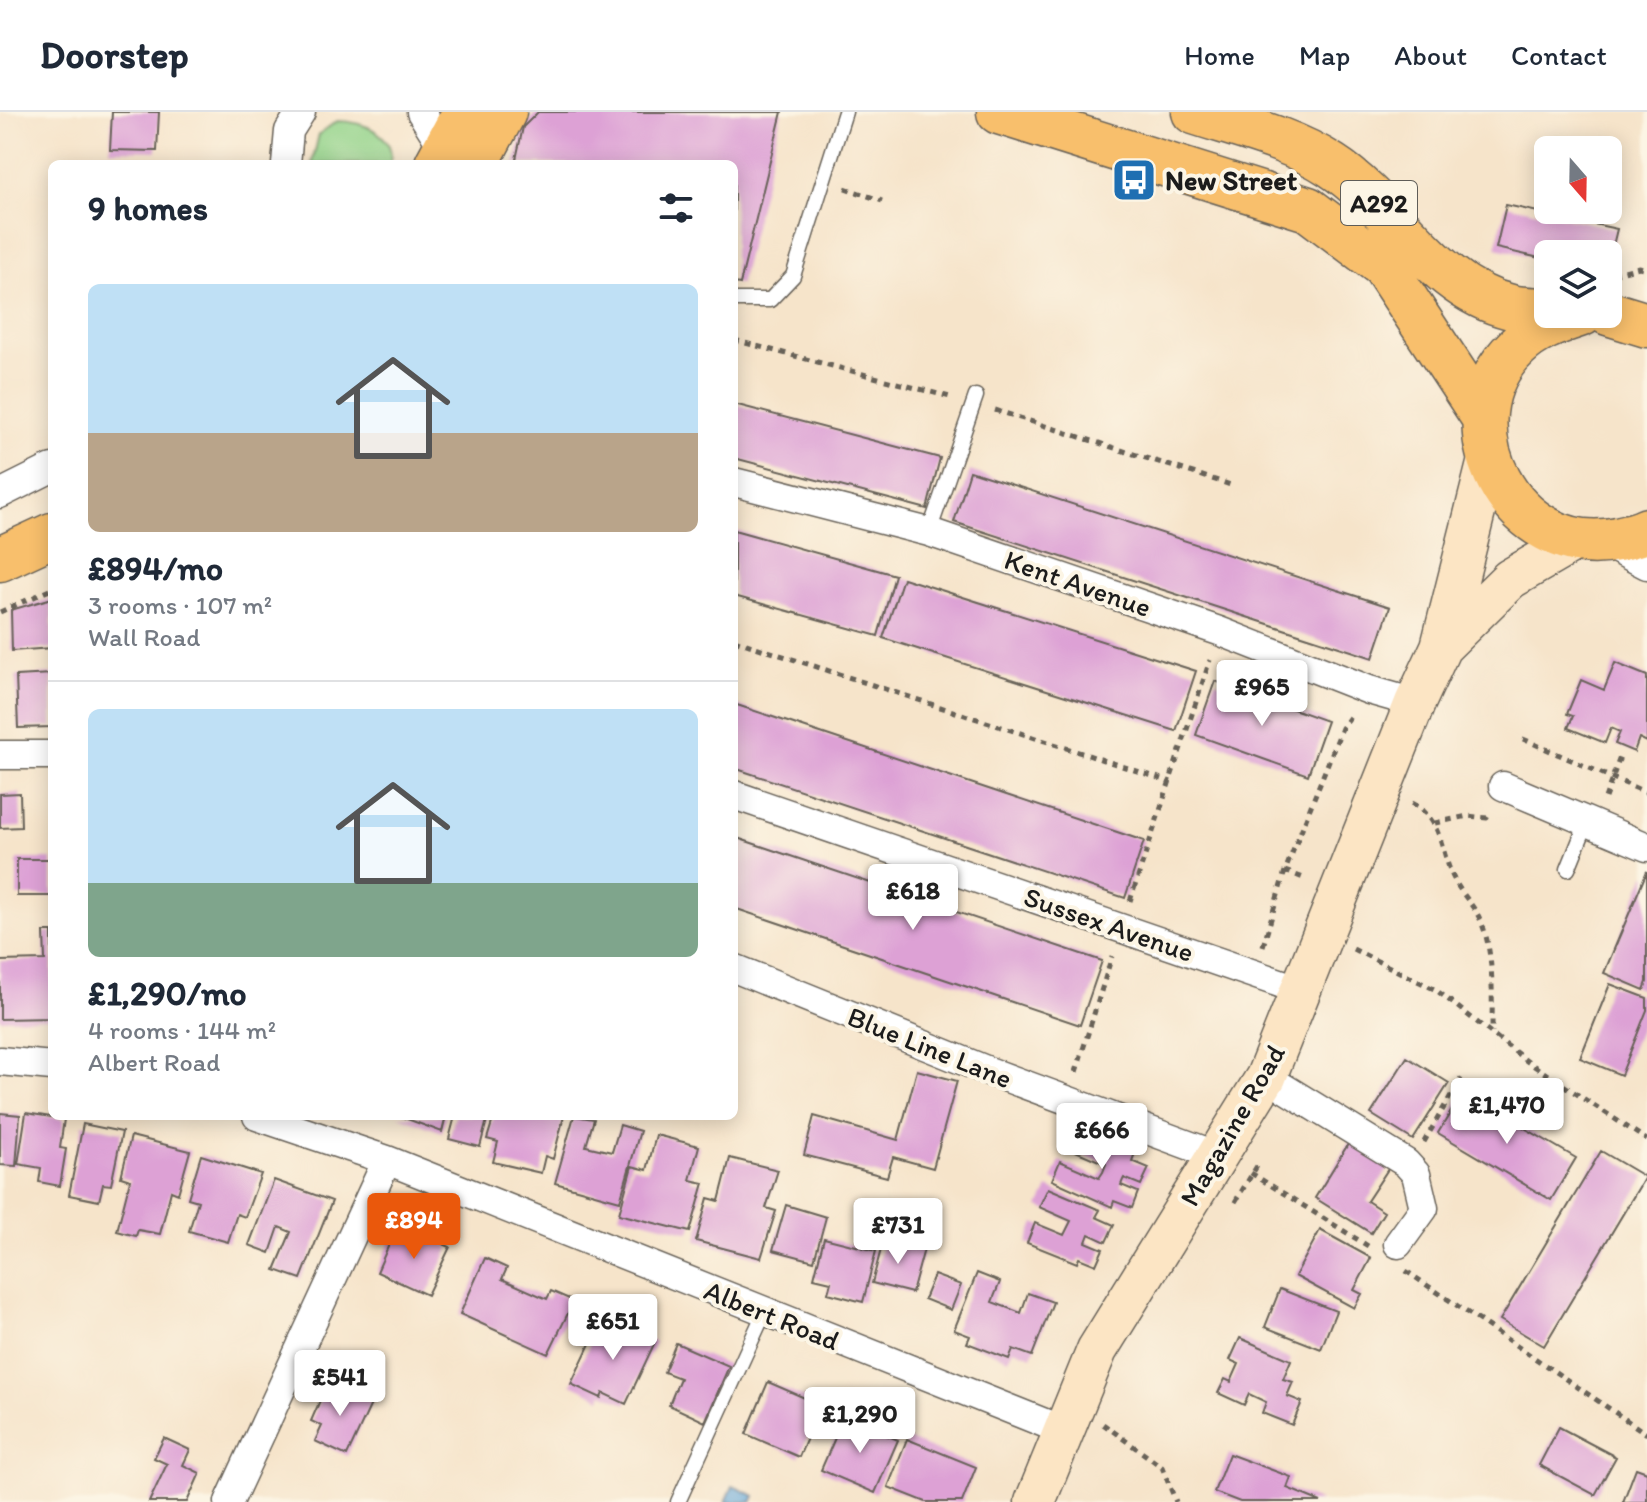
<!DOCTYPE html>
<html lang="en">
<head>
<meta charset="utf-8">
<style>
	:root { --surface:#fff; --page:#f6f6f7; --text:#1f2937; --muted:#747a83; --line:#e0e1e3; --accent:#ea580c }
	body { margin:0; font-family:Itim,sans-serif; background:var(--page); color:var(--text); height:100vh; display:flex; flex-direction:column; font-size:30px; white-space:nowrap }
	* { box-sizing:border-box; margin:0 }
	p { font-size:26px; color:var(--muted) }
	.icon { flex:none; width:44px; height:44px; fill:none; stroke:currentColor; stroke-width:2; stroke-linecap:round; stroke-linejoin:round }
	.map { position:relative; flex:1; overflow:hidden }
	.side { position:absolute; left:48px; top:48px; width:690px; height:960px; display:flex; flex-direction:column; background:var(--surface); border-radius:12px; box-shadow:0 4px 20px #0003 }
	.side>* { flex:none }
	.needle { width:52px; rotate:160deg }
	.buttons { position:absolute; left:1534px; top:24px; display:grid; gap:16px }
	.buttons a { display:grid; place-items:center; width:88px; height:88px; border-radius:12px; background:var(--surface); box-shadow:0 4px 20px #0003; font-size:40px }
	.price { position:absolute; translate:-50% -68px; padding:0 18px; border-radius:8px; background:#fff; color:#222; font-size:26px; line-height:52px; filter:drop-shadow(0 2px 4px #0008) }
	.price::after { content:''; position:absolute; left:50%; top:48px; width:24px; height:18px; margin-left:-12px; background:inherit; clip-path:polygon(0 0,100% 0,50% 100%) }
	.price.active { background:var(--accent); color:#fff }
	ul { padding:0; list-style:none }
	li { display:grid; align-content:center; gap:16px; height:424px; padding:0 40px }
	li+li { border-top:2px solid var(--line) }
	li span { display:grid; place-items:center; height:248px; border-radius:12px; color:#555 }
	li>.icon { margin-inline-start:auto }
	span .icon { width:144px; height:144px; fill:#fffc; stroke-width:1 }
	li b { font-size:34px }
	h2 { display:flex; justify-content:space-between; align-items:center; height:96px; padding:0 40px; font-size:34px }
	header { display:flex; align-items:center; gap:48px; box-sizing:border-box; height:112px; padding:0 40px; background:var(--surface); border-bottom:2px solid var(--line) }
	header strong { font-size:38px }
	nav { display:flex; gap:44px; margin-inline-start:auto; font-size:28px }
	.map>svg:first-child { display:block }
</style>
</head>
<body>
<header>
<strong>Doorstep</strong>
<nav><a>Home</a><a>Map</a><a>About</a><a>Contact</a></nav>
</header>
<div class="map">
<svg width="1647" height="1390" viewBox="0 0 1647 1390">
	<rect width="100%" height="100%" fill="#fcf5e5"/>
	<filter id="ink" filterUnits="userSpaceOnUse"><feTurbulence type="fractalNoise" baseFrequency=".0125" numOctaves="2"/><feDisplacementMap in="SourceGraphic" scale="16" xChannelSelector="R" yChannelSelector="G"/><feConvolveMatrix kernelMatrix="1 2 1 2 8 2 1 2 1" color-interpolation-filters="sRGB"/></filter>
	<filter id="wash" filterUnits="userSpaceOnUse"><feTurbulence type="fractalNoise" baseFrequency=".006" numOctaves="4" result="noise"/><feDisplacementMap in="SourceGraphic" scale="32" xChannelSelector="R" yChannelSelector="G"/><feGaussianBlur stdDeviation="1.8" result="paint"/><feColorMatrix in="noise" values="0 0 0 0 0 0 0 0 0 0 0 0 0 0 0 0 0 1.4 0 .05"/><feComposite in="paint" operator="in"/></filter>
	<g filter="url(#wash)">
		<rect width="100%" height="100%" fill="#f6e4ca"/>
		<path fill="#93d38a" stroke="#587853" stroke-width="2" d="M 337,9 C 361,9 397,21 390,52 L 312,52 L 319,22 Z"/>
		<path fill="#63a6d8" stroke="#40617a" stroke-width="2" d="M 733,1374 L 755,1384 L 752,1390 L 726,1390 Z"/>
		<g id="blocks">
			<path fill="#dda1d5" d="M 112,0 L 159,0 L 157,39 L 110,38 Z
				M 538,0 L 782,0 L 740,172 L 734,171 L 734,52 L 515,52 L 523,15 Z
				M 1506,93 L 1617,117 L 1609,150 L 1608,142 L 1548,142 L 1548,148 L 1496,136 Z
				M 734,292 L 940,346 L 927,397 L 734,346 Z
				M 970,359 L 1390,495 L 1373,546 L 954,410 Z
				M 734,418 L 895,463 L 878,524 L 734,484 Z
				M 903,466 L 1196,559 L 1176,619 L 883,526 Z
				M 52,486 L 52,536 L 12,539 L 11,498 Z
				M 1615,551 L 1647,564 L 1647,630 L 1639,626 L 1634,640 L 1615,632 L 1620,620 L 1611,616 L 1605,631 L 1568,616 L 1573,604 L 1567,602 L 1581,568 L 1604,578 Z
				M 52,562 L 52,615 L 18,616 L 16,564 Z
				M 1215,569 L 1327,609 L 1308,663 L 1196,623 Z
				M 734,592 L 1144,729 L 1125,786 L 734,656 Z
				M 20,681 L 21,715 L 0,716 L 0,682 Z
				M 734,725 L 1102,849 L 1080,913 L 734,796 Z
				M 17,747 L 52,747 L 52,784 L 17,784 Z
				M 1647,759 L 1647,870 L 1644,878 L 1604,861 Z
				M 44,820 L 52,820 L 52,906 L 0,907 L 0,849 L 45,848 Z
				M 1610,872 L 1647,886 L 1647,898 L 1621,963 L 1580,946 Z
				M 1407,945 L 1449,971 L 1413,1028 L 1371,1002 Z
				M 917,958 L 957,969 L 933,1056 L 893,1045 L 887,1065 L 804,1043 L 814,1004 L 898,1028 Z
				M 1463,980 L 1576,1046 L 1551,1088 L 1438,1021 Z
				M 0,1001 L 20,1003 L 16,1054 L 0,1053 Z
				M 26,1001 L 64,1007 L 60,1036 L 66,1037 L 60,1074 L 39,1070 L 41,1056 L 18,1052 Z
				M 399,1004 L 446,1004 L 442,1020 Z
				M 455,1004 L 488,1004 L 480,1035 L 449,1027 Z
				M 494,1004 L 564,1004 L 553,1047 L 545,1044 L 541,1061 L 493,1050 L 498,1030 L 487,1027 Z
				M 574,1004 L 594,1007 L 586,1034 L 612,1040 L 620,1013 L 640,1019 L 620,1089 L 555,1071 Z
				M 83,1012 L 122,1020 L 111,1073 L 103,1072 L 99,1089 L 69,1083 Z
				M 1073,1016 L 1135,1041 L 1132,1049 L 1149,1056 L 1141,1073 L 1124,1066 L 1123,1068 L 1121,1073 L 1138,1080 L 1132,1096 L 1114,1089 L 1112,1095 L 1052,1068 L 1060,1049 L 1099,1066 L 1103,1060 L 1106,1052 L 1066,1035 Z
				M 656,1023 L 699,1034 L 690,1068 L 704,1071 L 690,1120 L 619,1102 L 632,1054 L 647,1058 Z
				M 131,1024 L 190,1039 L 178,1082 L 171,1079 L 160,1122 L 138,1118 L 136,1124 L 117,1119 L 130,1068 L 121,1065 Z
				M 1350,1029 L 1390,1054 L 1367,1089 L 1384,1100 L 1371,1121 L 1315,1086 Z
				M 1601,1039 L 1645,1065 L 1544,1234 L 1500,1208 Z
				M 201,1043 L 261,1062 L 245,1105 L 237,1102 L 228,1130 L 189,1119 L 198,1089 L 188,1086 Z
				M 730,1046 L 778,1058 L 766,1096 L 776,1099 L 761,1146 L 696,1129 L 708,1086 L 719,1089 Z
				M 274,1068 L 332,1089 L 301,1167 L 275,1158 L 291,1120 L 279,1115 L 270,1141 L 249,1133 Z
				M 1048,1076 L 1100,1098 L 1096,1105 L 1114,1113 L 1106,1130 L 1089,1122 L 1086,1130 L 1103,1137 L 1096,1153 L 1079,1146 L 1077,1151 L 1027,1131 L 1035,1111 L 1064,1123 L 1071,1109 L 1039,1095 Z
				M 786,1093 L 826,1105 L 814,1149 L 773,1138 Z
				M 412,1118 L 450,1135 L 427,1183 L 377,1160 L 394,1121 L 407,1127 Z
				M 1320,1118 L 1371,1146 L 1354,1178 L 1362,1182 L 1354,1196 L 1295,1164 Z
				M 824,1126 L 876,1139 L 863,1190 L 828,1181 L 831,1170 L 814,1166 Z
				M 884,1126 L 924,1137 L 912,1181 L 872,1171 Z
				M 485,1146 L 507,1156 L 502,1167 L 547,1187 L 551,1179 L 574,1189 L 548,1242 L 460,1202 Z
				M 977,1161 L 1000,1170 L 992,1190 L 1021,1201 L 1028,1181 L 1053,1190 L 1032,1244 L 1013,1237 L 1009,1247 L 967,1231 L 970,1224 L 954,1218 Z
				M 934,1163 L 961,1173 L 951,1198 L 924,1187 Z
				M 1280,1177 L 1336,1199 L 1321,1237 L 1265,1215 Z
				M 602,1206 L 655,1230 L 626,1292 L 603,1281 L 601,1286 L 571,1272 Z
				M 1240,1226 L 1291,1248 L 1283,1267 L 1293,1270 L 1287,1284 L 1302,1290 L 1292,1313 L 1262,1301 L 1266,1290 L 1249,1282 L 1244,1293 L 1218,1281 L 1225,1267 L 1231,1270 L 1239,1252 L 1230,1248 Z
				M 676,1231 L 729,1254 L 705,1310 L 669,1293 L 680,1266 L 664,1260 Z
				M 328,1270 L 372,1290 L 347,1344 L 315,1329 L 322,1314 L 311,1309 Z
				M 768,1270 L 821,1293 L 799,1345 L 746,1322 Z
				M 844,1305 L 898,1328 L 875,1381 L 821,1358 Z
				M 1559,1315 L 1616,1345 L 1595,1383 L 1539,1353 Z
				M 164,1326 L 190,1338 L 183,1353 L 200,1361 L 187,1390 L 149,1390 L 167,1352 L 154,1346 Z
				M 907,1327 L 976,1355 L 962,1390 L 926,1390 L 888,1375 Z
				M 1229,1342 L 1291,1365 L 1287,1376 L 1321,1390 L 1240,1390 L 1214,1380 Z
				M 1636,1356 L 1647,1360 L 1647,1390 L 1623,1390 Z"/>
		</g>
	</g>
	<g filter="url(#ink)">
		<use href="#blocks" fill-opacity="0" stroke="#686259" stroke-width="2"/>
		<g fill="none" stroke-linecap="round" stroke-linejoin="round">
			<g stroke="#686259" stroke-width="17">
				<path id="lane" d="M 734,188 L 770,188 L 793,164 L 845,0
					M 929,420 L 976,284
					M 1568,757 L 1587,710
					M 678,1390 L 764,1201"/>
			</g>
			<g stroke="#686259" stroke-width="31">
				<path id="street" d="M 421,0 L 451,48
					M 286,52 L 289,19 L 301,0
					M 734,370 L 929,420 L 1219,519 L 1369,578 L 1415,591
					M 0,382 L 52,356
					M 1603,430 L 1647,453
					M 0,643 L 52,643
					M 1503,674 L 1647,735
					M 734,683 L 1303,879
					M 734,856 L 991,960 L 1218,1044
					M 0,949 L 52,954
					M 1266,965 L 1406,1051 L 1416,1062 L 1424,1096 L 1398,1132
					M 257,1004 L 387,1048 L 1062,1318
					M 229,1390 L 387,1048"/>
			</g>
			<g stroke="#686259" stroke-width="43">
				<path id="secondary" d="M 1442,534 L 1510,467 L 1577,428
					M 1035,1390 L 1097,1238 L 1266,965 L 1415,591 L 1441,535 L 1488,348"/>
			</g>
			<g stroke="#686259" stroke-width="47">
				<path id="primary" d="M 999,0 L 1308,97 L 1384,154 L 1484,306
					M 1194,0 C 1240,15 1291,27 1331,53 C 1395,94 1433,177 1511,195 C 1523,198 1536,197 1548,198
					M 437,52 L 465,0
					M 476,52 L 504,0
					M 1608,201 L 1647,213
					M 1582,202 C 1558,210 1535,217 1517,235 C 1439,310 1513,450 1618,427 C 1628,424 1638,423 1647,418
					M 0,447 L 52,423"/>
			</g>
			<path stroke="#686259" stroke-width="5" stroke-dasharray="6 6" stroke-linecap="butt" d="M 845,76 L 882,89
				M 1613,162 L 1639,155 L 1647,157
				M 734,228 L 950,285
				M 995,298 L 1234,374
				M 0,500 L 52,477
				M 734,528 L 1171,670
				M 1523,627 L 1647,681
				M 1605,686 L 1620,645
				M 1412,691 C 1441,706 1440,735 1452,763 C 1459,779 1471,790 1479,805 C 1495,838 1492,885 1492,921
				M 1435,711 L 1468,704 L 1487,706 L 1490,700
				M 1285,759 L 1306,767
				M 1130,789 L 1210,548
				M 1263,834 L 1285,759 L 1342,616 L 1352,602
				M 1353,837 L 1436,878 L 1528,950 L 1647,1028
				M 1076,960 L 1112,844
				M 1424,1030 L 1461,966
				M 1251,1061 L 1368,1134
				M 1235,1090 L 1257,1054
				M 1406,1159 L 1647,1322
				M 1103,1312 L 1162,1355 L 1176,1390"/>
			<use href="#lane" stroke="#fff" stroke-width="14"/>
			<use href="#street" stroke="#fff" stroke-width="28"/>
			<use href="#secondary" stroke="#fce5c4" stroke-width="40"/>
			<use href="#primary" stroke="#f8bf6c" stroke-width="44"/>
		</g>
	</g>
	<defs>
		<g id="bus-square" transform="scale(2.3)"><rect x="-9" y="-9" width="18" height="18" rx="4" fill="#1f6fb2" stroke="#fcf5e5"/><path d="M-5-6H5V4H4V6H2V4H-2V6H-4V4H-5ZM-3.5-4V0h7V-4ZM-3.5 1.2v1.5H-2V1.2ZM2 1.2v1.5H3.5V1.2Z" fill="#fff"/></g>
	</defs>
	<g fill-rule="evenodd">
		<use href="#bus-square" x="1134" y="68"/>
	</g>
	<g text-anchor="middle" stroke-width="8" stroke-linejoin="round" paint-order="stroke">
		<rect fill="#fcf5e5" stroke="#5f5d58" stroke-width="2" x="1341" y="69" width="76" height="44" rx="6"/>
		<g font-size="26" font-weight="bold" fill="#1c1c1c">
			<text x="1379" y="100">A292</text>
		</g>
		<g font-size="28" font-weight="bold" fill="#1c1c1c" stroke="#fcf5e5" text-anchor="start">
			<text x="1165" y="78">New Street</text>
		</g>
		<g font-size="28" fill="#1c1c1c" stroke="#fcf5e5">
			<text transform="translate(1078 471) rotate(19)" y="10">Kent Avenue</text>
			<text transform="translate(1109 812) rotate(19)" y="10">Sussex Avenue</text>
			<text transform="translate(930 935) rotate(22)" y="10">Blue Line Lane</text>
			<text transform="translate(1232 1013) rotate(-60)" y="10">Magazine Road</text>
			<text transform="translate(772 1203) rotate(22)" y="10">Albert Road</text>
		</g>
	</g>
</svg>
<div class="buttons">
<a><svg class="needle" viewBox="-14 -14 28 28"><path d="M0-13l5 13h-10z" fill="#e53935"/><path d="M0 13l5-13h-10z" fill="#747a83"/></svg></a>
<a><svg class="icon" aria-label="layers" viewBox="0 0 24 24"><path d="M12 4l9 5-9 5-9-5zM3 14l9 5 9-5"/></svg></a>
</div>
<b class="price" style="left:1262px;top:616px">£965</b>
<b class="price" style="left:913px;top:820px">£618</b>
<b class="price" style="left:1507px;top:1034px">£1,470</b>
<b class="price" style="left:1102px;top:1059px">£666</b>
<b class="price active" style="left:414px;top:1149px">£894</b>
<b class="price" style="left:898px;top:1154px">£731</b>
<b class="price" style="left:613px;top:1250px">£651</b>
<b class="price" style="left:340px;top:1306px">£541</b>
<b class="price" style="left:860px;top:1343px">£1,290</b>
<section class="side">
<h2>9 homes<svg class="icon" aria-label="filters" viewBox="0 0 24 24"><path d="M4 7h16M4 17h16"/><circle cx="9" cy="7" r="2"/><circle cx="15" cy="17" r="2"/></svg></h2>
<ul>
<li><span style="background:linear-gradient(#bfe0f5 60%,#b9a48a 0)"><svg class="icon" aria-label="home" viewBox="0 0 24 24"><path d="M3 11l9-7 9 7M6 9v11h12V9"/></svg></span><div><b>£894/mo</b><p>3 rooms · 107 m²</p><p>Wall Road</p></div></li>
<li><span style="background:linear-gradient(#bfe0f5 70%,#7fa58c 0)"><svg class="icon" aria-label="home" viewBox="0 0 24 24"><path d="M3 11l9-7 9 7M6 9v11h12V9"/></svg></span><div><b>£1,290/mo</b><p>4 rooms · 144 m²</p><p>Albert Road</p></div></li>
</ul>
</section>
</div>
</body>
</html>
